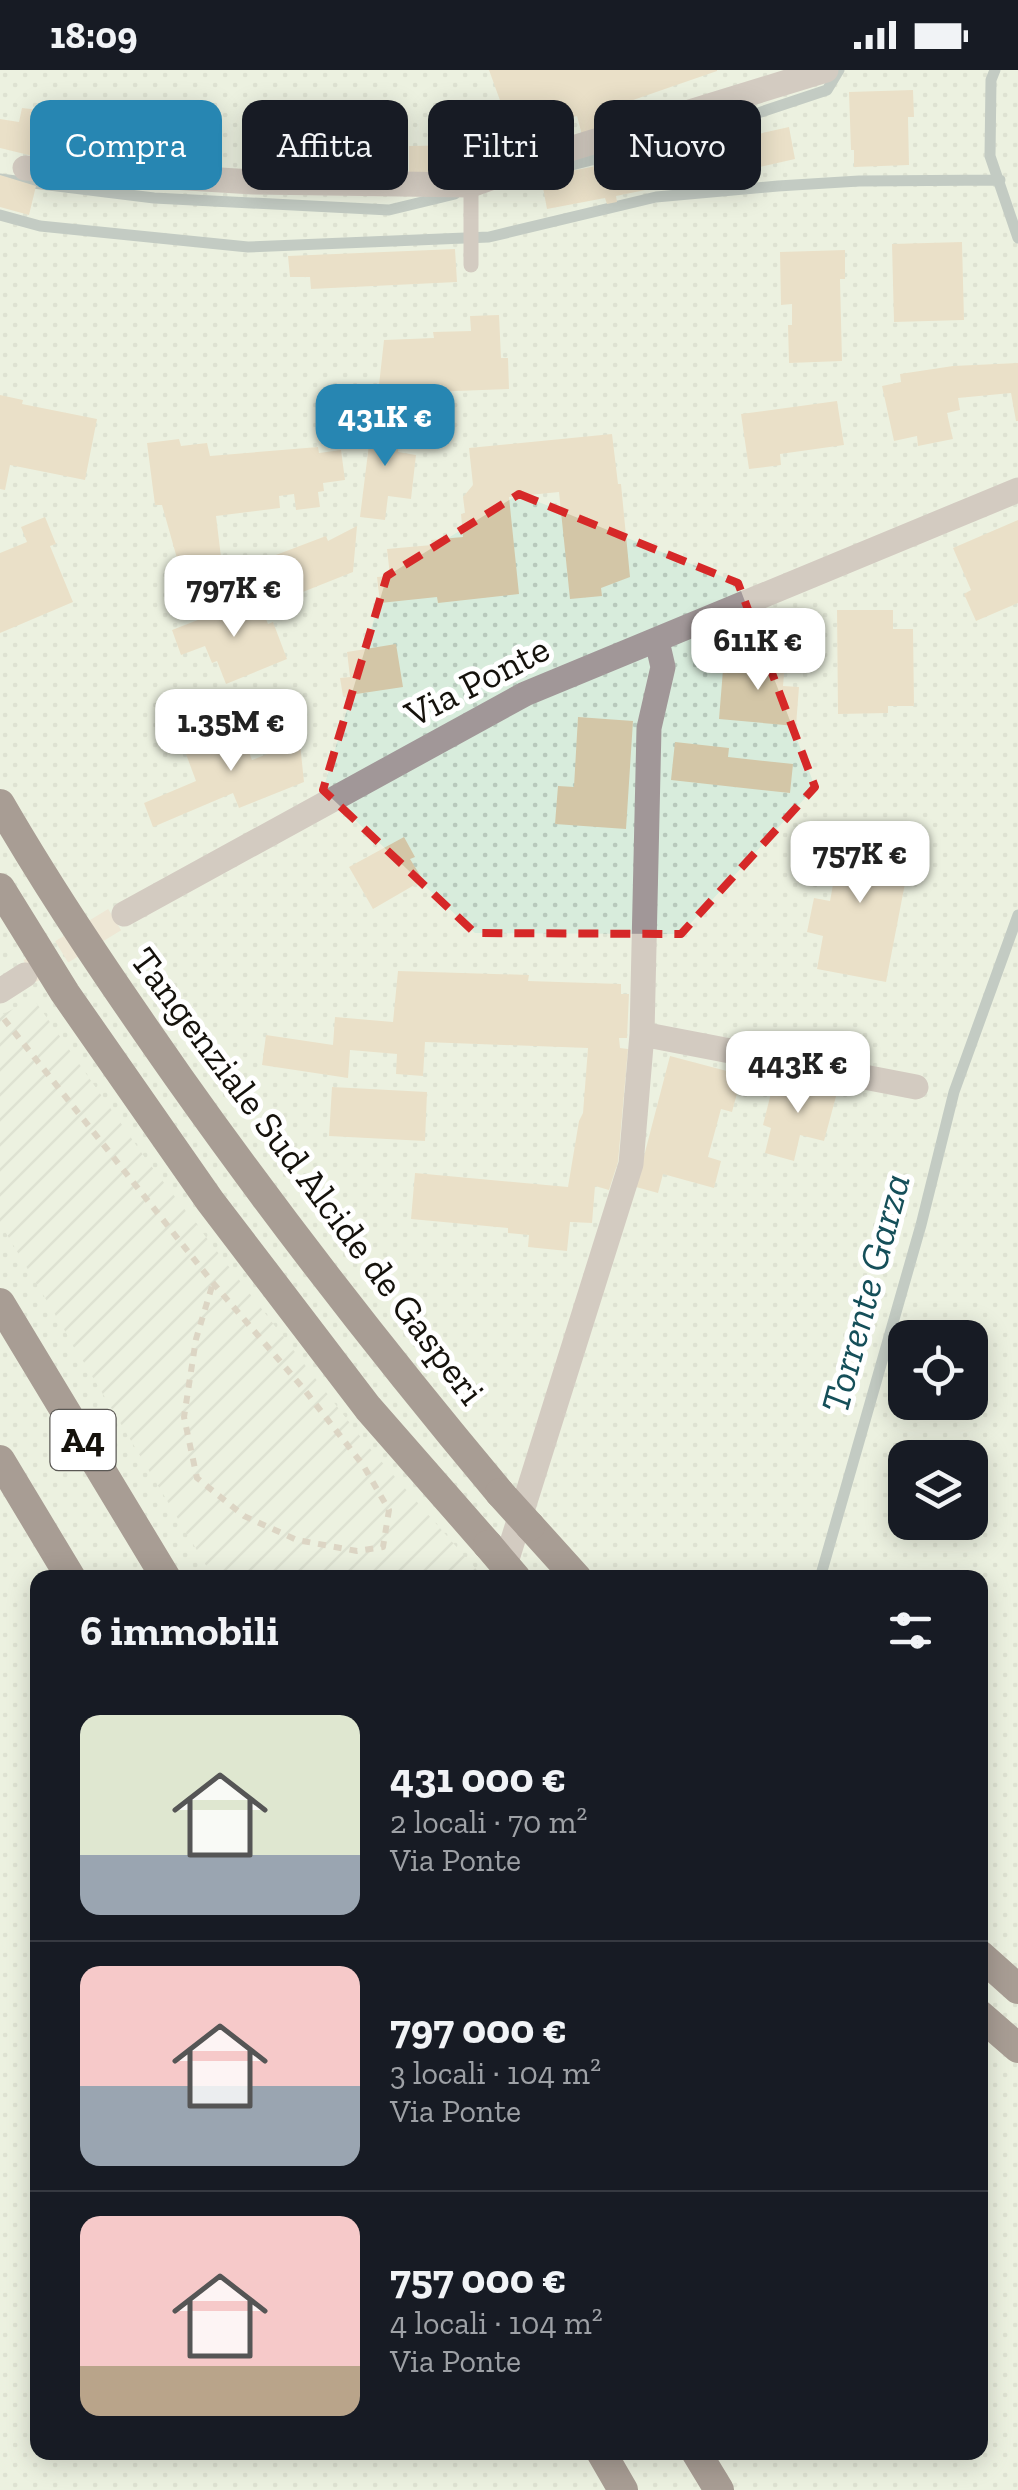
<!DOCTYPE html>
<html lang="it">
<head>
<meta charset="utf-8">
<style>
	:root { --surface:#171b24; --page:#242831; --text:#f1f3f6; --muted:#9ea1a6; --line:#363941; --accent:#2786b2 }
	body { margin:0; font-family:"Zilla Slab",serif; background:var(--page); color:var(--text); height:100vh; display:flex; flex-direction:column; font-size:38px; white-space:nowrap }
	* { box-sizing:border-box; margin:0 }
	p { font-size:32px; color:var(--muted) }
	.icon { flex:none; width:55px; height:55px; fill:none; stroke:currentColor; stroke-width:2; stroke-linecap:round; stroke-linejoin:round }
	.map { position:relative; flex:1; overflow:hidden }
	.drawer { position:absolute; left:30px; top:1500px; width:958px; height:890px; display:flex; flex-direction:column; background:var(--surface); border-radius:20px; box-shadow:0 5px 25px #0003 }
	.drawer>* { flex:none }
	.top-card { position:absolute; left:30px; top:30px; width:960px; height:90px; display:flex; gap:20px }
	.fabs { position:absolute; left:888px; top:1250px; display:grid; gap:20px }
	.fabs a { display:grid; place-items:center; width:100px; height:100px; border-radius:20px; background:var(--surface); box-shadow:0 5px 25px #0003; font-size:50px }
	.price { position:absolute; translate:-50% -85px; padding:0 22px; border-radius:20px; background:#fff; color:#222; font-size:32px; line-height:65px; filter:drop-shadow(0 2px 5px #0008) }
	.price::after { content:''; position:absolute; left:50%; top:60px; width:30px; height:22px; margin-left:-15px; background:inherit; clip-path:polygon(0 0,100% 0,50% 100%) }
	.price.selected { background:var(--accent); color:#fff }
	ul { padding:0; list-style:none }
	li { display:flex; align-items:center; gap:30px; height:250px; padding:0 50px }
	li+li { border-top:2px solid var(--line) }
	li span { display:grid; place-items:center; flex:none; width:280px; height:200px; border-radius:20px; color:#555 }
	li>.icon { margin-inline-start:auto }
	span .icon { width:120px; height:120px; fill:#fffc; stroke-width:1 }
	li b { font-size:42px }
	h2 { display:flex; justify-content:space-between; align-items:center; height:120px; padding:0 50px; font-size:42px }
	.pill { padding:0 35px; border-radius:20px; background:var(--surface); box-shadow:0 5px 25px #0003; font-size:35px; line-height:90px }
	.pill.selected { background:var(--accent); color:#fff }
	.status { display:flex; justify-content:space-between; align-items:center; height:70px; padding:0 50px; background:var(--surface); direction:ltr }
	.status svg { height:28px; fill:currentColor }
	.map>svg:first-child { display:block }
</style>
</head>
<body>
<div class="status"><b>18:09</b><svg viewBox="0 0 49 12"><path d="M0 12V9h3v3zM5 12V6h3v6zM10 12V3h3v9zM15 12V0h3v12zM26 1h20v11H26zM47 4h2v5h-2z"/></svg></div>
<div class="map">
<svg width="1018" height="2420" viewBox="0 0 1018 2420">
	<defs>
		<pattern id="park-dots" width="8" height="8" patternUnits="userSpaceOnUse" patternTransform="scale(2.5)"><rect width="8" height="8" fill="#d8ecdc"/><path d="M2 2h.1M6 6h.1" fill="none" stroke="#b8c9bc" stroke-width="1.8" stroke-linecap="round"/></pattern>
		<pattern id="garden-furrows" width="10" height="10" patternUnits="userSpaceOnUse" patternTransform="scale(2.5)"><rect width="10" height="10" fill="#d8ecdc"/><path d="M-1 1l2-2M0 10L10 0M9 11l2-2" fill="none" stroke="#b8c9bc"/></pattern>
	</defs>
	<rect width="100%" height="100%" fill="#fef6e3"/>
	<path fill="url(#park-dots)" fill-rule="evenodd" d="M 0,0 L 1018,0 L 1018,2420 L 0,2420 ZM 905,1268 L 970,1268 L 970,1332 L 905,1332 ZM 905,1388 L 970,1388 L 970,1452 L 905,1452 ZM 38,1508 L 980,1508 L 980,2382 L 38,2382 Z"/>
	<path fill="url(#garden-furrows)" d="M 33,928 L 148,1092 L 366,1374 L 483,1507 L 213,1507 L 0,1153 L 0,946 Z"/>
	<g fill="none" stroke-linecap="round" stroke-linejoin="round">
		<path stroke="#7d989c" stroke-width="11" d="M 995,0 L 991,10 L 990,86 L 1018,168
			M 532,105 L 695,64 L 827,20 L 839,0
			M 0,109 L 154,128 L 389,140 L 455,124
			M 0,145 L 40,156 L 248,177 L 489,167 L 656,127 L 778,116 L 859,111 L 1000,110
			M 820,1508 L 921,1155 L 954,1022 L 1018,845"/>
	</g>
	<path fill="#d3c6a7" d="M 489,0 L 717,0 L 717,1 L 610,38 L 617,57 L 583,69 L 577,46 L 543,55 L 510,58 Z
		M 913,20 L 914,47 L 908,47 L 909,95 L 854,97 L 854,80 L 851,80 L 849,22 Z
		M 22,38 L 109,48 L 105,89 L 42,84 L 41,88 L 0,78 L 0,49 L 19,52 Z
		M 755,48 L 758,64 L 789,57 L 795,89 L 760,97 L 761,101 L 749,104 L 748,99 L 616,126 L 617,132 L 607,134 L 605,128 L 547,139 L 541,107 L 707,74 L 704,58 Z
		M 469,75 L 470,104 L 409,105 L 409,76 Z
		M 0,105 L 36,116 L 29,145 L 0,137 Z
		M 962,172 L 964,250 L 894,252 L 892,174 Z
		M 455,179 L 457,212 L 311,219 L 310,207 L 290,207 L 288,186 Z
		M 845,180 L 845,209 L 840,209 L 842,291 L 789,293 L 788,255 L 792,255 L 792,234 L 781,235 L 780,182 Z
		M 499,245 L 501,288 L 508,288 L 509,319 L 378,324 L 384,270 L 434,268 L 433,262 L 471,261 L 470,246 Z
		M 1018,293 L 1018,351 L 1016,351 L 1011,323 L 958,328 L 960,340 L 947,343 L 953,369 L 918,376 L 917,366 L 894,371 L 882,316 L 901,312 L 900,304 L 953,296 Z
		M 0,325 L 23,330 L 22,334 L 97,349 L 85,410 L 10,395 L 5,420 L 0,419 Z
		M 837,331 L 844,375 L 780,384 L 781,395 L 749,399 L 741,344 Z
		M 373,342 L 397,345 L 394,371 L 399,372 L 398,382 L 416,385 L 411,429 L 388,426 L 385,450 L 360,447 Z
		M 612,364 L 618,414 L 621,414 L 630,507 L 601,518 L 602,526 L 570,529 L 559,422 L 509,427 L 519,524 L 438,533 L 437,527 L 380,533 L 377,507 L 390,506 L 387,479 L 432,475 L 431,470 L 463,467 L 461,444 L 465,443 L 463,427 L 473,415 L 469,378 Z
		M 179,369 L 181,376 L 207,373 L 210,386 L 318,377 L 319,383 L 341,380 L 345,410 L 323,413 L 324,421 L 318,422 L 320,437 L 296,440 L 294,424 L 279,426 L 280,438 L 216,446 L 221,487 L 178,492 L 162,435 L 155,435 L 147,373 Z
		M 45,447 L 56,474 L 50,476 L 73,532 L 0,563 L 0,483 L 27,472 L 21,457 Z
		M 1018,450 L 1018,533 L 976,551 L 964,524 L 971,520 L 953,478 Z
		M 357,456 L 353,502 L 280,531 L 272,509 L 268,511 L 260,491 L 326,466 L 328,471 Z
		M 257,527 L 268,554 L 273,552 L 287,589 L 226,614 L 217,591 L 212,593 L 205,576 L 181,585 L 172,560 Z
		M 837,540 L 893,540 L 893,559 L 913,559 L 914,636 L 888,636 L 888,643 L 838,644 Z
		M 396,574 L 403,617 L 343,626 L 340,608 L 350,607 L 347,582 Z
		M 730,587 L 785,593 L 783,616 L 799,617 L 796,656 L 719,649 L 723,600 L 729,600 Z
		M 578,647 L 633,651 L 626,759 L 555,754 L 558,716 L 574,717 Z
		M 298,654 L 304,712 L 239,738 L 233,723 L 153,757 L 144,733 L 196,711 L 183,676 L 239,655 L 252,690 L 285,677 L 282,656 Z
		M 675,672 L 729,678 L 728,687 L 793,694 L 790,723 L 671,710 Z
		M 828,761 L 912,777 L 886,912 L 817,899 L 823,866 L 807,862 L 814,828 L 830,831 L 836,798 L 822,796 Z
		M 404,767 L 415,787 L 410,789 L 423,810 L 373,839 L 349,797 Z
		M 398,901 L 529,905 L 528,911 L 621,914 L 621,924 L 629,924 L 627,968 L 619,968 L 620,978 L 628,979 L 618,1092 L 609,1120 L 595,1116 L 592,1153 L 570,1152 L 567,1181 L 528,1177 L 529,1165 L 508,1163 L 508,1158 L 411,1149 L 415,1103 L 568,1117 L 579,1051 L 583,1043 L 588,978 L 425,972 L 423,1006 L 396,1004 L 397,984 L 350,980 L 348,1008 L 262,995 L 266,965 L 333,975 L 335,947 L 393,952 Z
		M 670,986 L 742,1005 L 732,1042 L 721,1039 L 708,1087 L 721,1091 L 714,1118 L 663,1104 L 658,1123 L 636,1117 Z
		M 799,1009 L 838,1019 L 824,1071 L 800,1065 L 794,1091 L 765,1083 L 771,1058 L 763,1055 L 773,1015 L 795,1021 Z
		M 332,1017 L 427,1022 L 425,1071 L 329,1066 Z"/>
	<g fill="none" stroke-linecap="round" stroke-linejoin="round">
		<path stroke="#dbd4c3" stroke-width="25" stroke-dasharray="25 12" stroke-linecap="butt" d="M 30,901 L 124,844"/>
		<path stroke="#b4ad9e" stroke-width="6" stroke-dasharray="8 8" stroke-linecap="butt" d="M 4,949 L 213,1213 L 303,1318 L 363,1395 L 389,1440 L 383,1477 L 357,1481 L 297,1470 L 244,1446 L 197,1408 L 184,1347 L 196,1269 L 213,1213"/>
		<path stroke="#a19798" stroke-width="15" d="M 471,195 L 471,115"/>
		<path stroke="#a19798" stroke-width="25" d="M 25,98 L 253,112 L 471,115 L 573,78 L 826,0
			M 124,844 L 525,624 L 1018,420
			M 0,921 L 25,905
			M 642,964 L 916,1017
			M 501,1508 L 631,1094 L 642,964 L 649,658 L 663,597 L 657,571"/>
		<path stroke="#423133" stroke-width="30" d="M 0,734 C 55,829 116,918 179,1008 C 280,1151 388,1289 500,1423
			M 0,818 L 65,923 L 210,1131 L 368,1338 L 488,1475
			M 0,1233 L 166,1508
			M 0,1390 L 71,1508
			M 530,1456 L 577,1508
			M 980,1885 L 1018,1919
			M 980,1945 L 1018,1978
			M 601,2382 L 623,2420
			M 696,2382 L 719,2420"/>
		<path stroke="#423133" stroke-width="30" d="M 500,1423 L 530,1456
			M 488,1475 L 516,1508"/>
	</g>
	<path d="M0 0H1018V2420H0ZM 519,424 L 738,513 L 815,717 L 681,864 L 475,863 L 323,720 L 387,506 Z" fill="#fef6e3" fill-opacity=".55" fill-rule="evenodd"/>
	<path fill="none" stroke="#d62828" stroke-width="8" stroke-dasharray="20 12" stroke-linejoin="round" d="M 519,424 L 738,513 L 815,717 L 681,864 L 475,863 L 323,720 L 387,506 Z"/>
	<g text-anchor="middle" stroke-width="10" stroke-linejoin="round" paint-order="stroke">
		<rect fill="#fff" stroke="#5b5955" stroke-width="2.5" x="50.5" y="1340" width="65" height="60" rx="8"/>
		<g font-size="35" font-weight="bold" fill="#15120c">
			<text x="83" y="1382">A4</text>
		</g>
		<g font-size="38" fill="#15120c" stroke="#fff">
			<text transform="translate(477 611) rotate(-27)" y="13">Via Ponte</text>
			<text transform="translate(308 1106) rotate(53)" y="13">Tangenziale Sud Alcide de Gasperi</text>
		</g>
		<g font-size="40" font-style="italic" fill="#154f59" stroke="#fff">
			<text transform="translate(865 1223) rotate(-75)" y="14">Torrente Garza</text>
		</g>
	</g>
</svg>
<div class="fabs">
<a><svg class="icon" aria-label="locate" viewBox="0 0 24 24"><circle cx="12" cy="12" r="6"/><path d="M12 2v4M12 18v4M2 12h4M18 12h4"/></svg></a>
<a><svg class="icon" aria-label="layers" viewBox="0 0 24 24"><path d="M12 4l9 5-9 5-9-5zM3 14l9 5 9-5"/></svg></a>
</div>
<b class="price selected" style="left:385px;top:399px">431K €</b>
<b class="price" style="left:234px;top:570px">797K €</b>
<b class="price" style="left:758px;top:623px">611K €</b>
<b class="price" style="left:231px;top:704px">1.35M €</b>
<b class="price" style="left:860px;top:836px">757K €</b>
<b class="price" style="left:798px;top:1046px">443K €</b>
<div class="top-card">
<a class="pill selected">Compra</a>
<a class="pill">Affitta</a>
<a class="pill">Filtri</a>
<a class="pill">Nuovo</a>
</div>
<section class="drawer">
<h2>6 immobili<svg class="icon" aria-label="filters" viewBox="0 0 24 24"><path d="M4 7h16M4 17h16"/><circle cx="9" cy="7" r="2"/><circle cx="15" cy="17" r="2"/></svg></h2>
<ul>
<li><span style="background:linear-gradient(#dfe7d0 70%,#9aa5b1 0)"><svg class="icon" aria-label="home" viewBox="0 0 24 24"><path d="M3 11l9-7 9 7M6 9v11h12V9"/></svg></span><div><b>431 000 €</b><p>2 locali · 70 m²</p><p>Via Ponte</p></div></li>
<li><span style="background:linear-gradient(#f6c9c9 60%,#9aa5b1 0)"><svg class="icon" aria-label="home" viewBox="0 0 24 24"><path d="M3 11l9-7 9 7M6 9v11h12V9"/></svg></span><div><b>797 000 €</b><p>3 locali · 104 m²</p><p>Via Ponte</p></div></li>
<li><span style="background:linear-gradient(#f6c9c9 75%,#b9a48a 0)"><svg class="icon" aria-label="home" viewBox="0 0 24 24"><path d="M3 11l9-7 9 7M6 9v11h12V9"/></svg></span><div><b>757 000 €</b><p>4 locali · 104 m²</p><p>Via Ponte</p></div></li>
</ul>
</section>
</div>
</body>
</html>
